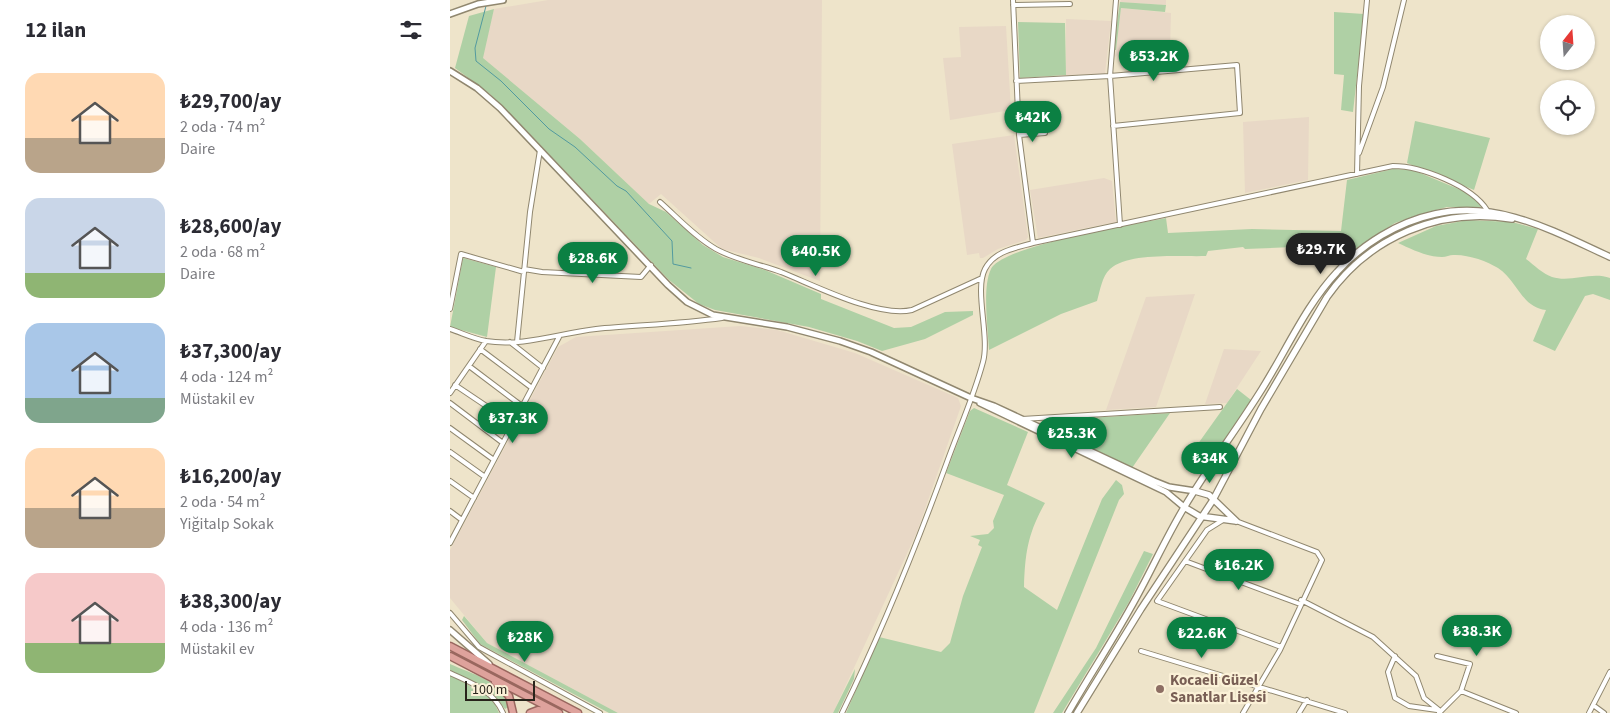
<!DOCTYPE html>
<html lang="tr">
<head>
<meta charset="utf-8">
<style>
	:root { --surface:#fff; --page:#f7f7f7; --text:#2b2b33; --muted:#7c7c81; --accent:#0b8043 }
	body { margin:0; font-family:"Source Sans 3",sans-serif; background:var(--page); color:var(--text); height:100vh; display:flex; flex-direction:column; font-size:19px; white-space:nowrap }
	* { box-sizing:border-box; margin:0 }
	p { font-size:16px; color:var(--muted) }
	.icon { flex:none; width:28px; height:28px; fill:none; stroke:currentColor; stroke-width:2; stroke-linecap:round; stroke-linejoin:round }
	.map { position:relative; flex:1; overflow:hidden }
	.sheet { display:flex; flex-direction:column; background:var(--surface); width:450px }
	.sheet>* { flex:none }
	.needle { width:32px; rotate:17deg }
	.buttons { position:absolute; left:1090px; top:15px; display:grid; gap:10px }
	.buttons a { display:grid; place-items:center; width:55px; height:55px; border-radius:50%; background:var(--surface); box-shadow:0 1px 4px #0004; font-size:25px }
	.scale { position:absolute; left:15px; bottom:12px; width:70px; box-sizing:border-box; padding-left:5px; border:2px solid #28241b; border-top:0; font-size:14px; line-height:18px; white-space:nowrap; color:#28241b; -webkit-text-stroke:4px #fbf1d7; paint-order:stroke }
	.price { position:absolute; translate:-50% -42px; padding:0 11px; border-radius:18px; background:var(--accent); color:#fff; font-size:16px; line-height:32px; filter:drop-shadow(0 1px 2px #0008) }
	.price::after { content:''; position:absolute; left:50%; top:30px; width:15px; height:11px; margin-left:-8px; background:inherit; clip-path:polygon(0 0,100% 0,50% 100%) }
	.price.selected { background:#222; color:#fff }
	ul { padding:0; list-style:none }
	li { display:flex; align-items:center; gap:15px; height:125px; padding:0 25px }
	li span { display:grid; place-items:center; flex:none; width:140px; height:100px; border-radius:15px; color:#555 }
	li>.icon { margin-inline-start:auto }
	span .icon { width:60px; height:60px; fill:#fffc; stroke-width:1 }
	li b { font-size:21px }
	h2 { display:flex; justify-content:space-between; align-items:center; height:60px; padding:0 25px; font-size:21px }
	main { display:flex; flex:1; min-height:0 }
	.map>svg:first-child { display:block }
</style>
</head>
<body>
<main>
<section class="sheet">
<h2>12 ilan<svg class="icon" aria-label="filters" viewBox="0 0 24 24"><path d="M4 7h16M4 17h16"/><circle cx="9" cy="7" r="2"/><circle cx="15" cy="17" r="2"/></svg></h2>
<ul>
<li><span style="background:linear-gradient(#ffd9b3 65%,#b9a48a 0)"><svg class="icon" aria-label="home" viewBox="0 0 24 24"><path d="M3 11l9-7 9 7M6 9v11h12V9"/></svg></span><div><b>₺29,700/ay</b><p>2 oda · 74 m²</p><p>Daire</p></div></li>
<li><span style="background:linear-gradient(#c9d6e8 75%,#8fb573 0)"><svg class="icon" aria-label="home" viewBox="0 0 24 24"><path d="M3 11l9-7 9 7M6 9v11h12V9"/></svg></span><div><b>₺28,600/ay</b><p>2 oda · 68 m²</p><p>Daire</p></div></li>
<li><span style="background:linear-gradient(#a9c7e8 75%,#7fa58c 0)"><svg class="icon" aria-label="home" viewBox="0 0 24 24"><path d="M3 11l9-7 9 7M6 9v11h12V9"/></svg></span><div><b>₺37,300/ay</b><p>4 oda · 124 m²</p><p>Müstakil ev</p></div></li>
<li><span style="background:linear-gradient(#ffd9b3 60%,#b9a48a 0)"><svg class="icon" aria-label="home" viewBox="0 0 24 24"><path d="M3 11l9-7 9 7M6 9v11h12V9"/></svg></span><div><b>₺16,200/ay</b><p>2 oda · 54 m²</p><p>Yiğitalp Sokak</p></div></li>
<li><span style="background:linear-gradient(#f6c9c9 70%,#8fb573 0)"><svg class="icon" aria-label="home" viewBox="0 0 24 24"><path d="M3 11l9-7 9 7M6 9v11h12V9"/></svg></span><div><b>₺38,300/ay</b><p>4 oda · 136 m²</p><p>Müstakil ev</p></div></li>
</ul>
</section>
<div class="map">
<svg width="1160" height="713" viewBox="0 0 1160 713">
	<rect width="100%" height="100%" fill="#eee4ca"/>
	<path fill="#e8d8c6" d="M 98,0 L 372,0 L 370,281 L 309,258 L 272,249 L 211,194 L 199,204 L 130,139 L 32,58 L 44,9 Z
		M 671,0 L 716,0 L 716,5 L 670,2 Z
		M 671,8 L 721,13 L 720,51 L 669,54 L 665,57 Z
		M 616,19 L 661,21 L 655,74 L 616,75 Z
		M 556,26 L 561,110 L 500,120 L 493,58 L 511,57 L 509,27 Z
		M 859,117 L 858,180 L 795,193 L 793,122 Z
		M 564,135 L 578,237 L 576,240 L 548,249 L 533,258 L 530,258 L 529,253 L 517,255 L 502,144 Z
		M 654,178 L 662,181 L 666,222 L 588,238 L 580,190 Z
		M 745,294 L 706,407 L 656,410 L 696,297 Z
		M 290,326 L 327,330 L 405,353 L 508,398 L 511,406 L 467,532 L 383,713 L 168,713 L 37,643 L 0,598 L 0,550 L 108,347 L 126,337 Z
		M 774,349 L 811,351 L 777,403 L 755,404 Z"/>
	<path fill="#afd0a5" d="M 670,2 L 716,5 L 715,12 L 671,8 L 666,50 L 663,50 Z
		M 44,9 L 33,58 L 130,139 L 199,204 L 216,212 L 253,245 L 273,257 L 315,270 L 371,294 L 371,299 L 444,328 L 461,327 L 495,312 L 523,311 L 523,315 L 475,339 L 432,351 L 407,341 L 359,327 L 265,310 L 249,304 L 219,280 L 78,132 L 40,94 L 5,68 L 19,16 Z
		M 884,12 L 914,14 L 903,112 L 891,110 L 894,75 L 884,74 Z
		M 568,22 L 615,23 L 616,75 L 570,78 Z
		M 965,121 L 1040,138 L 1024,190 L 957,163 Z
		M 943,169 L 963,170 L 1018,193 L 1025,198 L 1031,207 L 997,207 L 968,215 L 945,223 L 905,249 L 843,247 L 795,249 L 793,247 L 758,251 L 756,256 C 731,257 679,252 660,269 C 652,276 650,291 647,301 L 611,314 L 539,350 C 538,329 532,287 541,269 C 551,246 686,224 716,218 L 718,233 L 802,229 L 891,231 L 897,180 Z
		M 1018,220 L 1062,222 L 1088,229 L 1076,259 C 1084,265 1093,274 1102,277 C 1121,283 1141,271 1160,278 L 1160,300 L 1143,294 L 1135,296 L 1105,351 L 1083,341 L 1096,310 C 1071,307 1067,280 1048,268 C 1037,261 1017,254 1003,255 C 1000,255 996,257 992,257 C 977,257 961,249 948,243 L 986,226 Z
		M 13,258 L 46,267 L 37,337 L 0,327 Z
		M 787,389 L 801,400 L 752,472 L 735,462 Z
		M 524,408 L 578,432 L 557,485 L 595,503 C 578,533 575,553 574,587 L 607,610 L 652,499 L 666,480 L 672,485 L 674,494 L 669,500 L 584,713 L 396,713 L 429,637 L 491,652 L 500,643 L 513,596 L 532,547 L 528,545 L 530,540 L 520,536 L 538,534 L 544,528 L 543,521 L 554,495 L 496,473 L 520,411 Z
		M 720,413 L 682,468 L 593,424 L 605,420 Z
		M 694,551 L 703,554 L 679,602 L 612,713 L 603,713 L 646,648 Z
		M 14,616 L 37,643 L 168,713 L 159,713 L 30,644 L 12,620 Z
		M 0,664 C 22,674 52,681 60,706 L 55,709 L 41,691 L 0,670 Z
		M 405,669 L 404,679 L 388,713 L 383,713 Z
		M 0,675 L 42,698 L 49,713 L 0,713 Z"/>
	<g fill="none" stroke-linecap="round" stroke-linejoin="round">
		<path stroke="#529a9f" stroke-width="1" d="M 36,6 L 25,48 L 26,61 L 51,81 L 99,129 L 125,147 L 167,186 L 176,191 L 222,241 L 223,264 L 241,268"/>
		<g stroke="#90876f" stroke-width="6">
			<path id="minor" d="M 563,0 L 569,135 L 583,243
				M 666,0 L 660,76 L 670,225
				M 563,5 L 620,4
				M 566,81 L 660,76 L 787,65 L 790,113 L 663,126
				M 569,135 L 595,133
				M 909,153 L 933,87 L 954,0
				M 907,174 L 909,86 L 917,0
				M 210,202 C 228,218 245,237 266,249 C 286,260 309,264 331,272 C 364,285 427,318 462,310 L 532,278
				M 74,269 L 92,272 L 191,277 L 201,265
				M 0,309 L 11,254 L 74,272
				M 0,329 C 12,333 24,339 36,341 C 73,347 110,333 146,329 C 188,325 230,324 272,318
				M 60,342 L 93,368
				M 67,342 L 80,212 L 90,150
				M 30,349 L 82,388
				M 19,366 L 72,406
				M 5,385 L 63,424
				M 0,393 L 36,341
				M 0,403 L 53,443
				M 572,419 L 770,407
				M 0,428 L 44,460
				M 0,452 L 35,477
				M 0,481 L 24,498
				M 0,511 L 12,520
				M 773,520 L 757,530 L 707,601 L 831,647
				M 786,521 L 867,552 L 872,560 L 830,650 L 793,713
				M 0,543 L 109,337
				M 735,561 L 850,604
				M 851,600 L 923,637 L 966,676 L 974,698 L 989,710
				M 0,613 L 29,647 L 150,713
				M 691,651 L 895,713
				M 945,656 L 938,672 L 945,698 L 959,706 L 987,710
				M 987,656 L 1020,664 L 1011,691
				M 0,673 C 21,683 43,690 53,713
				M 1143,705 L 1154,713
				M 392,713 C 432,631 466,547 497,462 C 509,429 524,396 533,362 C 540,336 524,290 535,269 C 544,251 566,248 583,243 L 943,166 C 971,166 1022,186 1037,210
				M 849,713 L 857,700
				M 989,713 L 1011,691 L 1066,713
				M 1139,713 L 1160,672"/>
		</g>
		<g stroke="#90876f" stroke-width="8">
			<path id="tertiary" d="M 0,14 L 28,4 L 53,0
				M 0,71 L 27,88 L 50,108 L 218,285 L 237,302 L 263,315 L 337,327 L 390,341 L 421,352 L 521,398 L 544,406 L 704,481 L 719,487 L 745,491
				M 530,403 L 716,492 L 734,507
				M 0,630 L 39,664"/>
		</g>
		<g stroke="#90876f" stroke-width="8">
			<path id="secondary" d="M 745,491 L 759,495 L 786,521
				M 734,507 L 749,516 L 786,521
				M 618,713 C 638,678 661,643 681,607 C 700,574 715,539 735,506 C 759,466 787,429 812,389 C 836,351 856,305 887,272 C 912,244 948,222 985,214 C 1049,200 1103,231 1160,257
				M 627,713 L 691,609 L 763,500 L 811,409 L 877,297 C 919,237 989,207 1062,219"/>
		</g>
		<g stroke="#99675f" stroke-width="9">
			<path id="trunk" d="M 0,646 L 128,713
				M 0,656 L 109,713
				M 45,682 L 59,696 L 63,713
				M 80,713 L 88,710 L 101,711"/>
		</g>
		<use href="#minor" stroke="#fff" stroke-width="4"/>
		<use href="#tertiary" stroke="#fff" stroke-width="5"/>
		<use href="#secondary" stroke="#fff" stroke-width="5.5"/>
		<use href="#trunk" stroke="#dea29c" stroke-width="6"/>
	</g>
	<circle fill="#8d6e63" stroke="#fbf1d7" stroke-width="2" cx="710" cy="689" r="5"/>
	<g text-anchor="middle" stroke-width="4.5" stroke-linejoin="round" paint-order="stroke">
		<g font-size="15" font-weight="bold" fill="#785e54" stroke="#fbf1d7" text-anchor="start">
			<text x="720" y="685">Kocaeli Güzel<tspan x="720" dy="17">Sanatlar Lisesi</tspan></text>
		</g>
	</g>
</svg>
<div class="buttons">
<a><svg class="needle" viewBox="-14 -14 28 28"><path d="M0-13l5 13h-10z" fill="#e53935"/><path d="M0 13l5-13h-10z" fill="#7c7c81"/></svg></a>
<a><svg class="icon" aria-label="locate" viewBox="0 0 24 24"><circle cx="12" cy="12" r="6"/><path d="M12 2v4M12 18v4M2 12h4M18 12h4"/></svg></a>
</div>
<div class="scale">100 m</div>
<b class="price" style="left:704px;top:82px">₺53.2K</b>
<b class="price" style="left:583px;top:143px">₺42K</b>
<b class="price selected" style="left:871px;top:275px">₺29.7K</b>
<b class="price" style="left:366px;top:277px">₺40.5K</b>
<b class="price" style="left:143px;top:284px">₺28.6K</b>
<b class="price" style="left:63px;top:444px">₺37.3K</b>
<b class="price" style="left:622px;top:459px">₺25.3K</b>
<b class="price" style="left:760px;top:484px">₺34K</b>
<b class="price" style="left:789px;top:591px">₺16.2K</b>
<b class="price" style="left:1027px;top:657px">₺38.3K</b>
<b class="price" style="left:752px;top:659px">₺22.6K</b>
<b class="price" style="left:75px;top:663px">₺28K</b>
</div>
</main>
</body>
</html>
